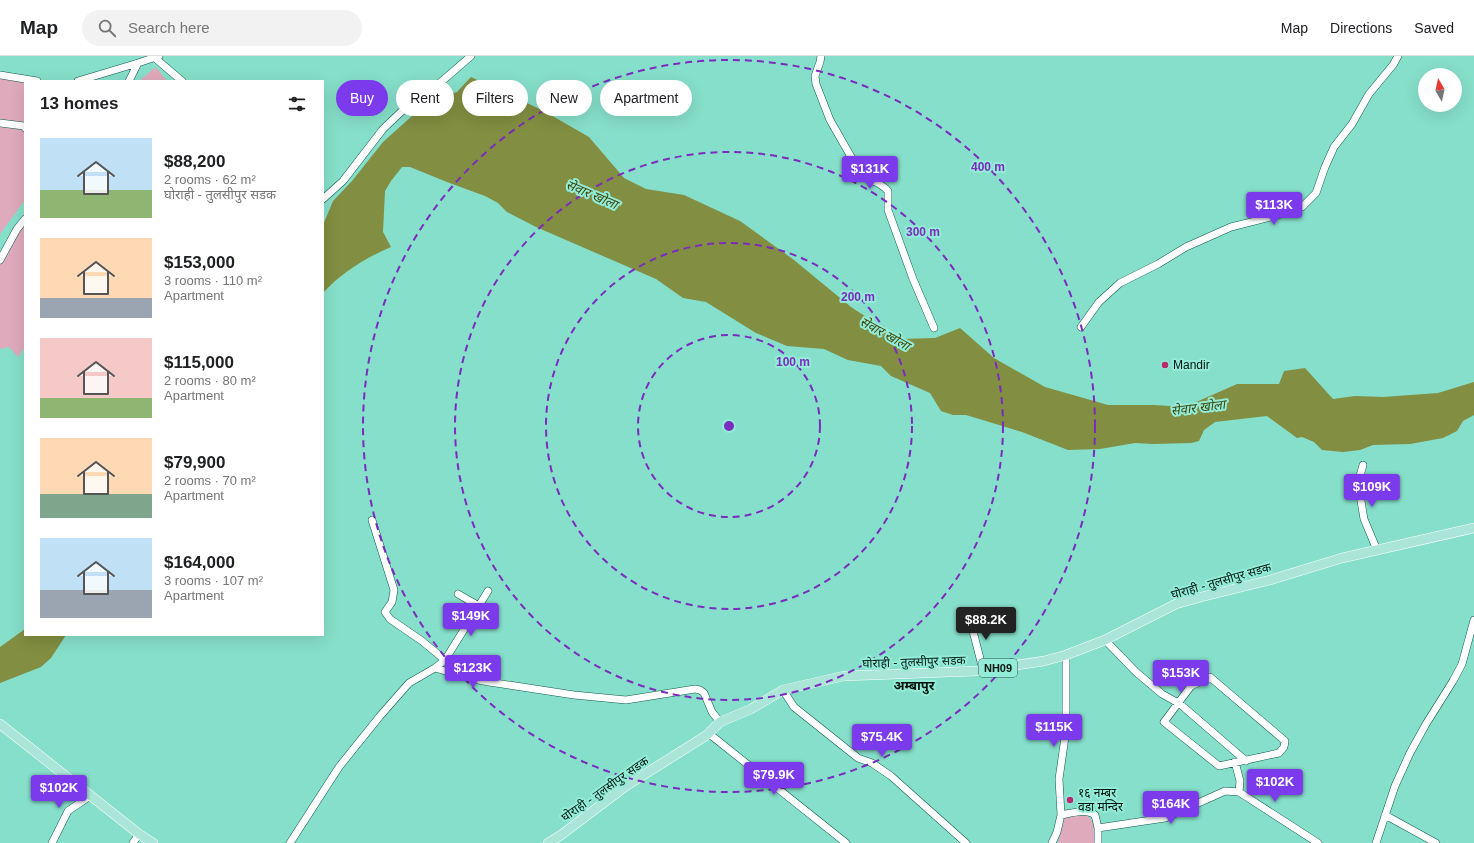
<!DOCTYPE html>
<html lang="en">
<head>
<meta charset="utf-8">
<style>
	:root { --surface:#fff; --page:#f2f2f2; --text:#202124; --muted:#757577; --line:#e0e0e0; --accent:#7c3aed }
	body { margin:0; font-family:Arial,"Noto Sans Devanagari",sans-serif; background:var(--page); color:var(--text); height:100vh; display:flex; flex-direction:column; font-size:15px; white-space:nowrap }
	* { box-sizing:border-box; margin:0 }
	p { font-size:13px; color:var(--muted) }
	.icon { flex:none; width:22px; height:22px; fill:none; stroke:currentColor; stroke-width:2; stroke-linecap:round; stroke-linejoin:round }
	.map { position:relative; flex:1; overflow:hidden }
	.panel { position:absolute; left:24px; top:24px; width:300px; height:556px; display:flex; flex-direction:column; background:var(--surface); border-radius:0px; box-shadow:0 4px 16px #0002 }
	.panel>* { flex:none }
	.banner { position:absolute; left:336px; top:24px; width:380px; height:36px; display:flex; gap:8px }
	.needle { width:26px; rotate:351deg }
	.controls { position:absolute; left:1418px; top:12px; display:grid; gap:8px }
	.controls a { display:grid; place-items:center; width:44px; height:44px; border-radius:50%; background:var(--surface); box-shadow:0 4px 16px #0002; font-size:20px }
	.price { position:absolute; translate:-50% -34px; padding:0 9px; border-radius:4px; background:var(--accent); color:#fff; font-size:13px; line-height:26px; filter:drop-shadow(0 1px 2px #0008) }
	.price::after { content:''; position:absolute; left:50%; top:24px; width:12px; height:9px; margin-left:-6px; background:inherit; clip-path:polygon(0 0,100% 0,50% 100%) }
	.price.active { background:#222; color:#fff }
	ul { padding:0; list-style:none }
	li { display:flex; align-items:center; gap:12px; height:100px; padding:0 16px }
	li span { display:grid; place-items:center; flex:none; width:112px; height:80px; border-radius:0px; color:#555 }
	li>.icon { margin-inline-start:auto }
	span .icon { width:48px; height:48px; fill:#fffc; stroke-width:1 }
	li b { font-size:17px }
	h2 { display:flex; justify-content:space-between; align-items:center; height:48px; padding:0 16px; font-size:17px }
	.chip { padding:0 14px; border-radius:18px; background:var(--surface); box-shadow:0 4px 16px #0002; font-size:14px; line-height:36px }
	.chip.active { background:var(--accent); color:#fff }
	header { display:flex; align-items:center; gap:24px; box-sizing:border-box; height:56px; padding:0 20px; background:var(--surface); border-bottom:1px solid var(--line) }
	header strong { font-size:19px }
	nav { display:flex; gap:22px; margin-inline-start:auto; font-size:14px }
	.search { width:280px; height:36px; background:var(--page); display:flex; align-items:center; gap:10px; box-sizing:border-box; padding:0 14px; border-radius:22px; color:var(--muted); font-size:15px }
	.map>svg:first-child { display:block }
</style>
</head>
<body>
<header>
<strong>Map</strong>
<div class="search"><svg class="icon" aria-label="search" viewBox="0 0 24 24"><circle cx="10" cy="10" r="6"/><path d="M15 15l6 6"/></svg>Search here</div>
<nav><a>Map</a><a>Directions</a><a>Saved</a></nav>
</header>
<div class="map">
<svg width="1474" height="787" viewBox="0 0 1474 787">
	<rect width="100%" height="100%" fill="#86dfca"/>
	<path fill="#dfaabc" d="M 156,11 L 167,25 L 139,25 Z
		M 0,22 L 25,26 L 25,144 L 0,178 Z
		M 25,167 L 25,291 L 18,301 L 9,291 L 0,293 L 0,207 Z
		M 1084,759 C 1097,762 1093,776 1094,787 L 1058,787 L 1065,761 Z"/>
	<path fill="#828e41" d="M 471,21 L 542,54 L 589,81 L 624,122 L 646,133 L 684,139 L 740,165 L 794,204 L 851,251 L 900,283 L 935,282 L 960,272 L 994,302 L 1045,331 L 1108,349 L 1154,349 L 1185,351 L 1237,328 L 1279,328 L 1284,315 L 1305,312 L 1333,343 L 1355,340 L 1383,341 L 1438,337 L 1474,326 L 1474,359 L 1463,365 L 1457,375 L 1443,382 L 1410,388 L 1373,389 L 1360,394 L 1343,396 L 1322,394 L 1314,386 L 1302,381 L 1297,382 L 1267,360 L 1215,366 L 1204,374 L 1199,385 L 1191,387 L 1153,388 L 1135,387 L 1100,393 L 1068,394 L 1022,376 L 966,359 L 953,359 L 941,355 L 930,337 L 891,320 L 881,310 L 848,304 L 824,293 L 787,290 L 756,277 L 706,246 L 683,242 L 656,223 L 536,171 L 507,156 L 498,147 L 485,140 L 447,126 L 410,111 L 402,111 L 391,125 L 385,135 L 383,176 L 391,191 C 367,201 341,217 323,237 L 323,169 L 333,145 L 352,125 L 383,86 L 413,59 L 439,41 L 457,36 Z
		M 25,573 L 25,579 L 66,579 L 51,602 L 41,611 L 0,627 L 0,591 Z"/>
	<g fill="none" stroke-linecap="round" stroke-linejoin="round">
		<g stroke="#0b594b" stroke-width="8">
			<path id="minor" d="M 821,0 L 820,6 L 815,20 L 816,28 L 830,64 L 858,113 L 864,121 L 878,127 L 885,132 L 888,135 L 888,154 L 913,223 L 934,272
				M 155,2 L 182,25
				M 0,19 L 37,25
				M 78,25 L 138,7
				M 129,25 L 138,7 L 159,0
				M 0,67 L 24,70 L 25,72
				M 323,143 L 343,125 L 383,73 L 401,56 L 434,32 L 471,0
				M 0,204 L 17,173 L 25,163
				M 1081,271 L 1099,246 L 1120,227 L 1158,208 L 1186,191 L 1231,171 L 1275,160 L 1302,151 L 1316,137 L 1325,111 L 1334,91 L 1352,68 L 1369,38 L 1393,9 L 1398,0
				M 1363,409 L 1358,427 L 1364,463 L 1377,494
				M 372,464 L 394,534 L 392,546 L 385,556 L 390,563 L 422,585 L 445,604
				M 458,538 L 479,550
				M 969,562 L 974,579 L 983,614
				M 1105,584 L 1136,616 L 1162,638 L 1180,648 L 1246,705
				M 435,612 L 445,604 L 488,535
				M 1210,621 L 1285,685 L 1284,691 L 1279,697 L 1219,710 L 1164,666 L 1191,630 Z
				M 783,634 L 794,651 L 858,702 L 872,707 L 891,720 L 966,787
				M 707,679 L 712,680 L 846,787
				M 1235,706 L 1240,725 L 1239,736 L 1318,787
				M 1061,759 C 1072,757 1086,752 1095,759 L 1098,772 L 1098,787
				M 1385,759 L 1436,787
				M 1098,772 L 1165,762 L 1225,735 L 1239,736
				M 52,787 L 68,755 L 90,740
				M 133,787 L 139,778
				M 290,787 L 339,711 L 380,660 L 409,627 L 435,612 L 473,623 L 489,626 L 574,639 L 626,644 L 695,633 L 700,634 L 704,637 L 712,656 L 720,666
				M 1052,787 L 1057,776 L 1061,759 L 1059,723 L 1066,674 L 1066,599
				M 1376,787 L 1395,730 L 1410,697 L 1426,668 L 1453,625 L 1462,608 L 1474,564"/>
		</g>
		<g stroke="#fff" stroke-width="10">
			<path id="major" d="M 0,668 L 139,778 L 153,787
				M 548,787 L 561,779 L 626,730 L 707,679 L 720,666 L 751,653 L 783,634 L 844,620 L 977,615 L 1044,605 L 1066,599 L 1105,584 L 1176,548 L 1201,541 L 1270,524 L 1342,502 L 1474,472"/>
		</g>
		<use href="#minor" stroke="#fff" stroke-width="7"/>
		<use href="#major" stroke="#aae5d8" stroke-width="9"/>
	</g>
	<g fill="none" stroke="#7b2cbf" stroke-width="2" stroke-dasharray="7 5">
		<circle cx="729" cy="370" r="91"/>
		<circle cx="729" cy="370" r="183"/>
		<circle cx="729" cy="370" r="274"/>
		<circle cx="729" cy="370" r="366"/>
	</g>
	<g fill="#b42c6c" stroke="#93ecd7" stroke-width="1.5">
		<circle cx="1165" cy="309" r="4"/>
		<circle cx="1070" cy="744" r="4"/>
	</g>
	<g text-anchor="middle" stroke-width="4" stroke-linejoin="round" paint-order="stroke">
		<rect fill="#93ecd7" stroke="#2c564b" stroke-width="1" x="979" y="603" width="38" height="18" rx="3"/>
		<g font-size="11" font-weight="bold" fill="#00150f">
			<text x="998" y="616">NH09</text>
		</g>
		<g font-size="12" fill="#00150f" stroke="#93ecd7" text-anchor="start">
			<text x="1173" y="313">Mandir</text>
			<text x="1078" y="741">१६ नम्बर<tspan x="1078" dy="14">वडा मन्दिर</tspan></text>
		</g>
		<g font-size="12" fill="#00150f" stroke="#93ecd7">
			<text transform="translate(1221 525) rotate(-16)" y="4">घोराही - तुलसीपुर सडक</text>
			<text transform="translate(914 606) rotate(-2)" y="4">घोराही - तुलसीपुर सडक</text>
			<text transform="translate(605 733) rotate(-35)" y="4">घोराही - तुलसीपुर सडक</text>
		</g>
		<g font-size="13" font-style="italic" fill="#3e460a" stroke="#93ecd7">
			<text transform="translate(592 138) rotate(23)" y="5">सेवार खोला</text>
			<text transform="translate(885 277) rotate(29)" y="5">सेवार खोला</text>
			<text transform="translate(1198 351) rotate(-7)" y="5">सेवार खोला</text>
		</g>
		<g font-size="13" font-weight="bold" fill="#00150f" stroke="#93ecd7">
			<text x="914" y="634">अम्बापुर</text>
		</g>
	</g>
	<circle cx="729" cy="370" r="6" fill="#7b2cbf" stroke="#93ecd7" stroke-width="2"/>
	<g font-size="12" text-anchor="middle" font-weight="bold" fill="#7b2cbf" stroke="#93ecd7" stroke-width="4" stroke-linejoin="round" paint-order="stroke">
		<text x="988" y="115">400 m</text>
		<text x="923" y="180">300 m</text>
		<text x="858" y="245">200 m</text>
		<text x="793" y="310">100 m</text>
	</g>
</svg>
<div class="controls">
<a><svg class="needle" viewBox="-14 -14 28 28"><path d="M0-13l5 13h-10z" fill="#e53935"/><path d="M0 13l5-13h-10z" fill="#757577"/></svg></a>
</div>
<b class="price" style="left:870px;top:134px">$131K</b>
<b class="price" style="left:1274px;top:170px">$113K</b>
<b class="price" style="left:1372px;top:452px">$109K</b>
<b class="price" style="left:471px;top:581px">$149K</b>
<b class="price active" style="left:986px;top:585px">$88.2K</b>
<b class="price" style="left:473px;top:633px">$123K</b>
<b class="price" style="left:1181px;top:638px">$153K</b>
<b class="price" style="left:1054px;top:692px">$115K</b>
<b class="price" style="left:882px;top:702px">$75.4K</b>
<b class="price" style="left:774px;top:740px">$79.9K</b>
<b class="price" style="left:1275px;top:747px">$102K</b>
<b class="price" style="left:59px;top:753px">$102K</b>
<b class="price" style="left:1171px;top:769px">$164K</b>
<div class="banner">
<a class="chip active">Buy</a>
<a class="chip">Rent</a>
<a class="chip">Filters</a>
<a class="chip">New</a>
<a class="chip">Apartment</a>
</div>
<section class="panel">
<h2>13 homes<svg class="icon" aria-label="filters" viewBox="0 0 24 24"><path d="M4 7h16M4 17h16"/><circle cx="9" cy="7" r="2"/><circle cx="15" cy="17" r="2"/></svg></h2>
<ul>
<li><span style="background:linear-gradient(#bfe0f5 65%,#8fb573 0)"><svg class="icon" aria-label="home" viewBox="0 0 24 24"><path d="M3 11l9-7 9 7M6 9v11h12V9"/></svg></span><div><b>$88,200</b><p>2 rooms · 62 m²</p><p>घोराही - तुलसीपुर सडक</p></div></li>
<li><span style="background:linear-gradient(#ffd9b3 75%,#9aa5b1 0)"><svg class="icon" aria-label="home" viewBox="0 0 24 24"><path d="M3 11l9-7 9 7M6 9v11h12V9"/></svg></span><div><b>$153,000</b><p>3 rooms · 110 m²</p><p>Apartment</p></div></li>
<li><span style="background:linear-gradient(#f6c9c9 75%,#8fb573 0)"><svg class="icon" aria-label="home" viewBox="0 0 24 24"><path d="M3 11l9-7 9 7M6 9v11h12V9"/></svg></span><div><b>$115,000</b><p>2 rooms · 80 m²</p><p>Apartment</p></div></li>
<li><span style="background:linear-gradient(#ffd9b3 70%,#7fa58c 0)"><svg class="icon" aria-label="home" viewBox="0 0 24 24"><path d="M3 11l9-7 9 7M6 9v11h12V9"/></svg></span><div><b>$79,900</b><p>2 rooms · 70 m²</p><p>Apartment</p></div></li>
<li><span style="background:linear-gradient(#bfe0f5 65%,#9aa5b1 0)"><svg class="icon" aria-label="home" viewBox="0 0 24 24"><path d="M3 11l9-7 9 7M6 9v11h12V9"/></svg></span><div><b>$164,000</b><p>3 rooms · 107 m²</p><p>Apartment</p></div></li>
</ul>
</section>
</div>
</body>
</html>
